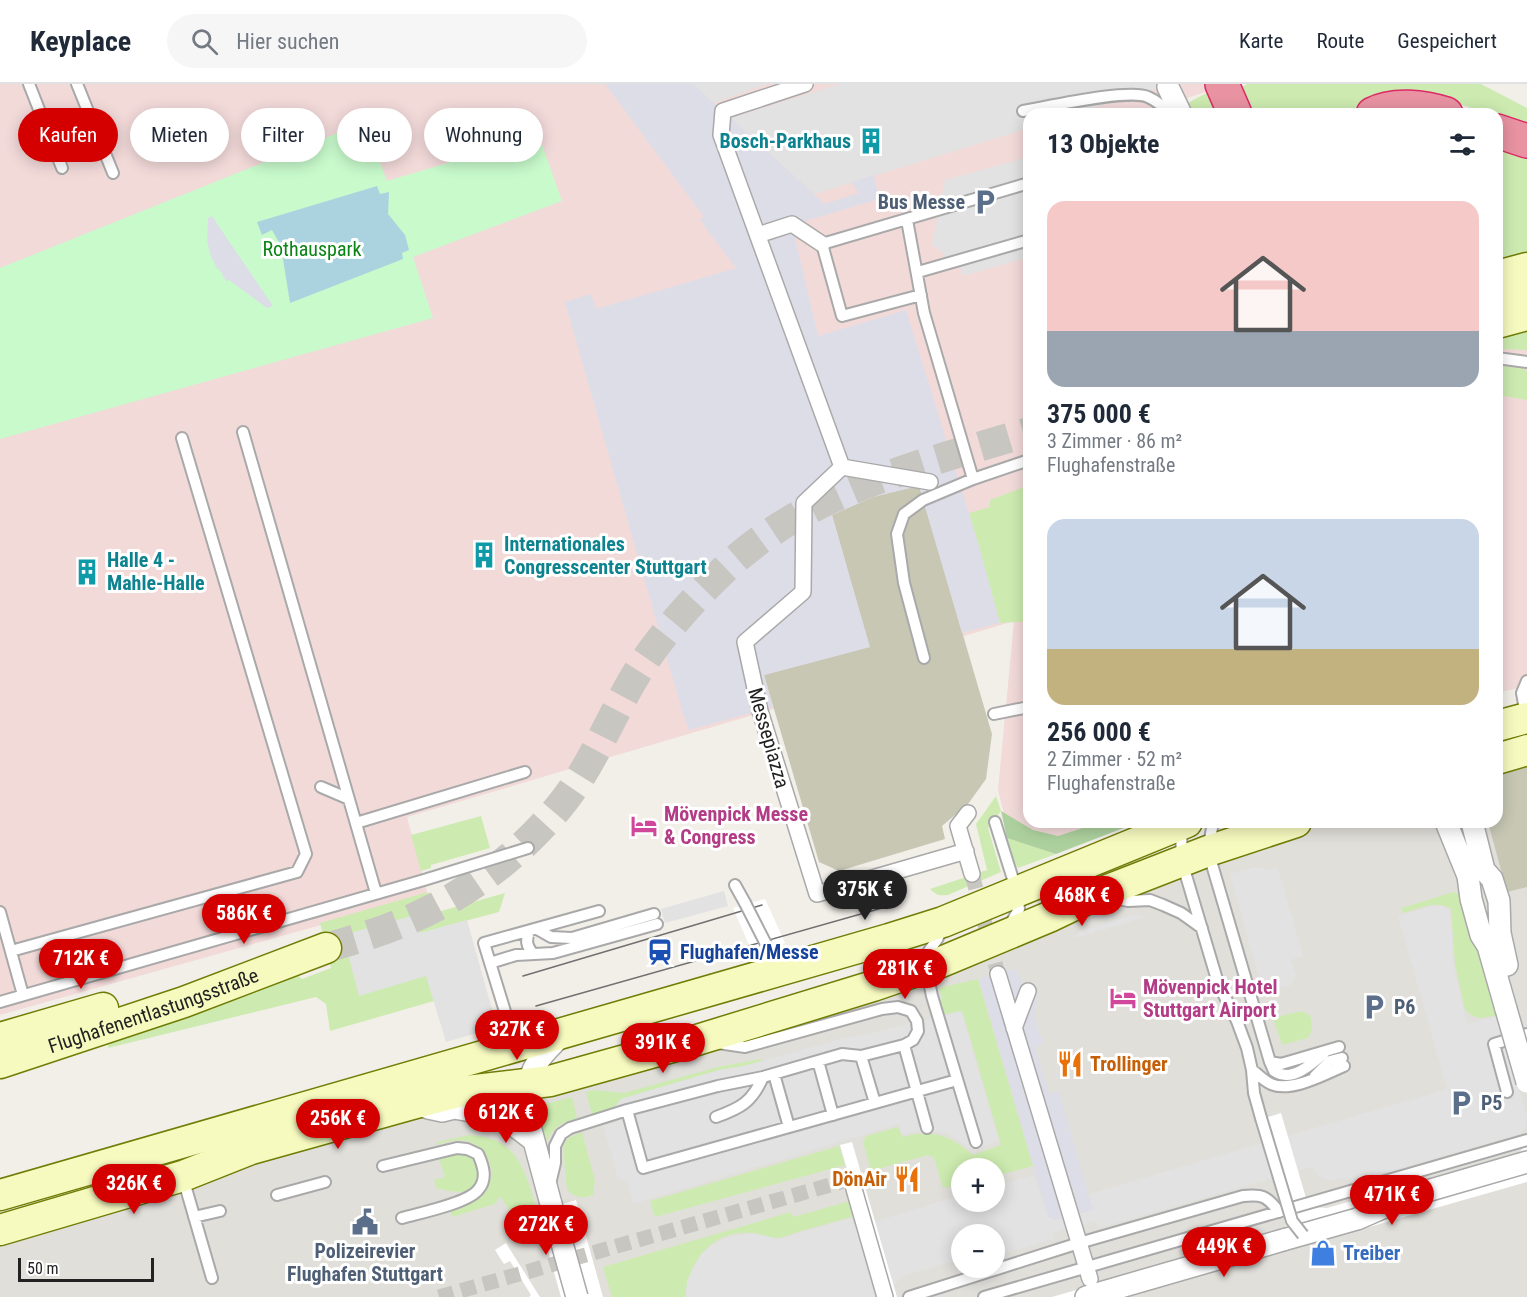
<!DOCTYPE html>
<html lang="de">
<head>
<meta charset="utf-8">
<style>
	:root { --surface:#fff; --page:#f6f6f7; --text:#1f2937; --muted:#747a83; --line:#e0e1e3; --accent:#d40000 }
	body { margin:0; font-family:"Roboto Condensed",sans-serif; background:var(--page); color:var(--text); height:100vh; display:flex; flex-direction:column; font-size:22px; white-space:nowrap }
	* { box-sizing:border-box; margin:0 }
	p { font-size:20px; color:var(--muted) }
	.icon { flex:none; width:33px; height:33px; fill:none; stroke:currentColor; stroke-width:2; stroke-linecap:round; stroke-linejoin:round }
	.map { position:relative; flex:1; overflow:hidden }
	.sheet { position:absolute; left:1023px; top:24px; width:480px; height:720px; display:flex; flex-direction:column; background:var(--surface); border-radius:18px; box-shadow:0 3px 15px #0003 }
	.sheet>* { flex:none }
	.hud { position:absolute; left:18px; top:24px; width:570px; height:54px; display:flex; gap:12px }
	.tools { position:absolute; left:951px; top:1074px; display:grid; gap:12px }
	.tools a { display:grid; place-items:center; width:54px; height:54px; border-radius:50%; background:var(--surface); box-shadow:0 3px 15px #0003; font-size:30px }
	.scale { position:absolute; left:18px; bottom:15px; width:136px; box-sizing:border-box; padding-left:6px; border:3px solid #222; border-top:0; font-size:16px; line-height:21px; white-space:nowrap; color:#222; -webkit-text-stroke:4px #fff; paint-order:stroke }
	.price { position:absolute; translate:-50% -51px; padding:0 14px; border-radius:21px; background:var(--accent); color:#fff; font-size:20px; line-height:39px; filter:drop-shadow(0 2px 3px #0008) }
	.price::after { content:''; position:absolute; left:50%; top:36px; width:18px; height:14px; margin-left:-9px; background:inherit; clip-path:polygon(0 0,100% 0,50% 100%) }
	.price.selected { background:#222; color:#fff }
	ul { padding:0; list-style:none }
	li { display:grid; align-content:center; gap:12px; height:318px; padding:0 24px }
	li span { display:grid; place-items:center; height:186px; border-radius:18px; color:#555 }
	li>.icon { margin-inline-start:auto }
	span .icon { width:108px; height:108px; fill:#fffc; stroke-width:1 }
	li b { font-size:26px }
	h2 { display:flex; justify-content:space-between; align-items:center; height:72px; padding:0 24px; font-size:26px }
	.chip { padding:0 21px; border-radius:27px; background:var(--surface); box-shadow:0 3px 15px #0003; font-size:21px; line-height:54px }
	.chip.selected { background:var(--accent); color:#fff }
	header { display:flex; align-items:center; gap:36px; box-sizing:border-box; height:84px; padding:0 30px; background:var(--surface); border-bottom:2px solid var(--line) }
	header strong { font-size:28px }
	nav { display:flex; gap:33px; margin-inline-start:auto; font-size:21px }
	.search { width:420px; height:54px; background:var(--page); display:flex; align-items:center; gap:15px; box-sizing:border-box; padding:0 21px; border-radius:33px; color:var(--muted); font-size:22px }
	.map>svg:first-child { display:block }
</style>
</head>
<body>
<header>
<strong>Keyplace</strong>
<div class="search"><svg class="icon" aria-label="search" viewBox="0 0 24 24"><circle cx="10" cy="10" r="6"/><path d="M15 15l6 6"/></svg>Hier suchen</div>
<nav><a>Karte</a><a>Route</a><a>Gespeichert</a></nav>
</header>
<div class="map">
<svg width="1527" height="1213" viewBox="0 0 1527 1213">
	<rect width="100%" height="100%" fill="#f2efe9"/>
	<path fill="#f2dad9" d="M 0,0 L 1230,0 L 1181,16 L 1187,30 L 1029,30 L 1029,738 L 1132,738 L 1017,781 L 998,706 L 1014,537 L 941,559 L 882,593 L 407,733 L 428,811 L 0,931 Z
		M 1527,243 L 1527,602 L 1497,609 L 1497,250 Z"/>
	<path fill="#e1dfda" fill-rule="evenodd" d="M 1527,666 L 1527,1213 L 0,1213 L 0,1146 L 697,956 L 1296,738 L 1497,738 L 1497,675 ZM 962,1084 L 994,1084 L 994,1118 L 962,1118 ZM 962,1150 L 994,1150 L 994,1184 L 962,1184 Z"/>
	<path fill="#c7c7b4" d="M 919,401 L 992,650 L 986,695 L 968,720 L 942,742 L 945,755 L 839,787 L 819,778 L 764,591 L 869,563 L 832,431 L 873,413 Z
		M 1527,675 L 1527,803 L 1507,808 L 1488,738 L 1497,738 L 1497,696 L 1506,687 Z"/>
	<path fill="#cdebb0" d="M 1247,0 L 1481,0 L 1527,24 L 1527,43 L 1497,32 L 1497,30 L 1491,30 L 1430,11 L 1379,14 L 1349,30 L 1249,30 L 1239,5 Z
		M 1210,7 L 1220,30 L 1190,30 L 1186,20 Z
		M 1497,59 L 1527,69 L 1527,168 L 1497,176 Z
		M 1527,239 L 1527,266 L 1497,265 L 1497,247 Z
		M 1497,282 L 1522,284 L 1527,287 L 1527,316 L 1497,311 Z
		M 1029,401 L 1029,498 L 1024,512 L 1029,537 L 1000,539 L 969,429 L 990,423 L 990,416 Z
		M 996,712 L 1001,727 L 988,744 L 1001,788 L 948,811 C 939,812 936,811 930,805 L 987,786 L 976,740 Z
		M 481,732 L 490,764 L 431,781 L 431,784 L 421,787 L 411,751 Z
		M 1007,754 L 1056,770 L 1018,784 L 1013,776 Z
		M 428,808 L 434,829 L 505,809 L 499,828 L 420,849 L 415,831 L 427,892 L 434,917 L 330,947 L 326,920 L 316,913 L 108,964 L 109,957 L 295,889 L 302,895 L 331,884 L 320,839 Z
		M 1453,808 L 1461,810 L 1464,813 L 1496,932 L 1479,934 L 1471,931 L 1465,926 L 1455,880 L 1451,825 C 1437,815 1418,825 1403,829 L 1402,824 Z
		M 978,895 L 1033,1082 L 995,1092 L 994,1084 L 962,1084 L 961,1101 L 943,1104 L 934,1074 L 928,1071 L 871,1087 L 863,1058 L 866,1052 L 898,1043 L 902,1053 C 932,1045 950,1051 973,1071 L 1001,1061 L 963,929 L 960,927 L 943,931 L 938,916 L 942,915 L 939,904 Z
		M 1301,927 L 1310,931 C 1313,941 1313,946 1308,954 L 1282,961 L 1273,934 Z
		M 761,975 L 762,977 L 744,982 L 719,986 L 621,1015 L 615,1023 L 592,1031 L 586,1008 L 594,1006 L 624,1009 L 718,983 Z
		M 572,1013 L 577,1034 C 561,1039 552,1044 545,1061 L 535,1027 L 538,1022 Z
		M 582,1048 L 595,1097 L 593,1111 C 582,1115 576,1114 567,1106 L 563,1063 L 568,1054 Z
		M 469,1051 C 518,1053 525,1086 537,1126 L 514,1133 L 500,1112 L 495,1120 L 452,1133 L 450,1126 C 462,1122 480,1118 487,1106 C 498,1086 487,1062 466,1057 C 456,1055 446,1058 437,1061 L 437,1058 Z
		M 839,1062 L 845,1081 L 655,1133 L 650,1117 Z
		M 455,1070 L 464,1070 L 475,1076 C 480,1089 478,1108 460,1108 C 452,1108 444,1106 436,1104 L 434,1096 L 445,1093 L 439,1075 Z
		M 850,1117 L 855,1132 C 837,1137 819,1142 801,1147 C 794,1149 786,1153 778,1154 C 769,1154 760,1149 751,1149 C 712,1146 688,1178 685,1213 L 612,1213 L 603,1183 L 791,1128 L 793,1133 Z"/>
	<path fill="#add19e" d="M 1001,727 L 1033,746 L 1058,752 L 1101,738 L 1139,738 L 1056,770 L 1007,754 Z"/>
	<path fill="#c8facc" d="M 365,38 L 387,97 L 539,52 L 562,117 L 413,173 L 433,234 L 0,355 L 0,184 Z"/>
	<path fill="#e2e2e2" d="M 693,0 L 767,0 L 714,19 Z
		M 840,0 L 1171,0 L 1074,30 L 1029,30 L 1029,44 L 815,110 L 731,34 Z
		M 1029,73 L 1029,173 L 963,192 L 960,184 L 932,160 L 945,96 Z
		M 1255,783 L 1268,786 L 1278,784 L 1303,872 L 1291,876 L 1296,891 L 1291,901 L 1265,908 L 1261,895 L 1259,895 L 1230,790 Z
		M 724,807 L 728,822 L 665,839 L 661,825 Z
		M 1432,822 L 1443,822 L 1449,827 L 1452,841 L 1453,879 L 1467,940 L 1497,932 L 1527,1033 L 1525,1045 L 1519,1050 L 1352,1098 L 1344,1094 L 1334,1096 L 1324,1095 L 1317,1091 L 1312,1083 L 1099,1144 L 1096,1137 L 1052,1149 L 1054,1155 L 995,1172 L 994,1150 L 962,1150 L 961,1175 L 905,1191 L 879,1213 L 686,1213 L 687,1197 L 701,1170 L 712,1161 L 726,1154 L 751,1149 L 779,1155 L 851,1134 L 855,1144 L 961,1111 L 962,1118 L 994,1118 L 995,1102 L 1034,1091 L 1048,1133 L 1054,1136 L 1093,1126 L 1089,1110 L 1447,1005 L 1398,832 Z
		M 1136,830 L 1145,833 L 1073,855 L 1079,847 Z
		M 415,831 L 420,849 L 467,836 L 497,943 L 446,958 L 426,892 L 359,912 L 343,851 Z
		M 961,927 L 999,1057 L 973,1066 L 948,1049 L 924,1047 L 910,1048 L 902,1051 L 899,1040 L 633,1120 L 627,1097 L 618,1095 L 603,1042 L 619,1038 L 615,1023 L 621,1015 L 719,986 L 744,982 L 844,954 L 868,950 Z"/>
	<path fill="#dddde8" d="M 605,0 L 693,0 L 812,108 L 824,120 L 859,109 L 851,98 L 874,91 L 879,115 L 792,141 L 818,252 L 906,226 L 979,462 L 1000,539 L 962,549 L 919,402 L 873,413 L 832,431 L 870,563 L 764,591 L 773,623 L 689,646 L 683,630 L 565,218 L 591,210 L 596,225 L 736,184 L 700,136 L 704,133 Z
		M 212,132 L 226,153 L 273,222 L 267,224 L 229,196 L 226,197 L 219,185 L 217,185 L 210,170 L 207,156 L 208,134 Z
		M 1016,885 L 1024,903 L 1028,907 L 1037,910 L 1035,935 L 1043,960 L 1035,963 L 1049,1010 L 1059,1007 L 1093,1126 L 1054,1136 L 1048,1133 L 979,895 Z"/>
	<path fill="#aad3df" d="M 377,102 L 380,110 L 389,108 L 388,130 L 405,151 L 409,166 L 402,169 L 403,175 L 290,219 L 281,162 L 272,146 L 262,151 L 257,138 Z"/>
	<path fill="#fff" d="M 765,815 L 785,859 L 752,868 L 733,824 Z
		M 1281,1029 L 1306,1114 L 1314,1123 L 1327,1124 L 1518,1069 L 1527,1061 L 1527,1098 L 1124,1213 L 1052,1213 L 1285,1146 L 1286,1142 L 1255,1037 Z
		M 852,1058 L 897,1213 L 884,1213 L 840,1061 Z
		M 576,1116 L 603,1213 L 561,1213 L 537,1127 Z
		M 506,1159 L 538,1210 L 540,1213 L 529,1213 L 531,1211 L 510,1177 L 504,1180 L 500,1174 L 495,1166 Z"/>
	<g fill="none" stroke-linecap="round" stroke-linejoin="round">
		<path stroke="#c8c6c1" stroke-width="15" stroke-dasharray="15 8" stroke-linecap="butt" d="M 972,790 L 998,890
			M 439,1213 L 851,1095 L 854,1105"/>
		<path stroke="#c8c6c1" stroke-width="30" stroke-dasharray="30 15" stroke-linecap="butt" d="M 326,864 C 346,858 367,852 386,845 C 454,820 514,778 559,723 C 594,681 612,627 642,581 C 666,545 697,511 728,482 C 812,405 923,380 1029,348"/>
		<g stroke="#a9a9a9" stroke-width="14">
			<path id="service" d="M 29,0 L 62,84
				M 77,0 L 113,89
				M 1023,27 C 1047,23 1129,4 1148,13 C 1157,17 1164,23 1170,30
				M 907,136 L 924,229 L 973,395
				M 918,188 L 1029,156
				M 921,211 L 842,232 L 822,160 L 1029,99
				M 1497,274 L 1527,278
				M 243,348 L 376,809
				M 924,574 L 904,499 L 897,450 L 904,430 L 923,416 L 973,395 L 1029,376
				M 994,630 L 1029,623
				M 1526,631 L 1522,609 L 1527,597
				M 321,703 L 349,715
				M 995,738 L 1017,808 L 1019,825 L 1009,843
				M 1213,738 L 1208,767 L 1270,978 L 1281,980 L 1339,963
				M 356,739 L 525,688
				M 1181,744 L 1182,778 L 1218,899 L 1237,937 L 1247,964 L 1252,986 L 1254,1009 L 1261,1034
				M 735,801 L 745,819
				M 1110,813 L 1128,817 L 1150,816 L 1163,821 L 1181,829 L 1202,844
				M 0,828 L 23,911
				M 537,845 L 551,853 L 572,854 L 654,830
				M 529,847 C 526,857 526,861 533,870
				M 11,867 L 297,788 L 306,770 L 182,354
				M 490,879 L 516,871 L 553,869 L 657,840
				M 923,879 C 929,861 938,861 942,842
				M 931,886 L 928,893 L 932,912 L 976,1058
				M 0,918 L 424,796 L 528,764
				M 515,960 L 484,859 L 599,827
				M 904,961 L 927,1044
				M 861,972 L 875,1019
				M 818,977 L 833,1031
				M 1270,978 L 1274,987 C 1291,999 1311,981 1324,969
				M 1252,986 C 1258,990 1264,997 1271,1000 C 1291,1009 1325,990 1344,982
				M 774,990 L 789,1043
				M 1315,992 L 1330,977 L 1342,974
				M 1507,1008 L 1494,960 L 1527,950
				M 627,1026 L 643,1084 L 957,996
				M 716,1033 C 741,1024 752,1018 763,993
				M 383,1082 L 457,1064 L 467,1065 L 478,1070 C 483,1081 488,1095 478,1106 C 468,1119 420,1129 402,1134
				M 183,1094 L 212,1194
				M 550,1100 L 555,1079 L 555,1062 L 561,1050 L 570,1044 L 627,1026 L 718,1002 L 763,993 L 842,970 L 861,972 L 904,961 L 913,956 L 918,947 L 917,937 L 911,927 L 898,923 L 882,925 L 745,963 L 718,959
				M 277,1111 L 325,1098
				M 194,1133 L 220,1127
				M 909,1213 L 1079,1159 L 1243,1112 C 1262,1110 1267,1112 1279,1128
				M 984,1213 C 1165,1161 1345,1107 1527,1056"/>
		</g>
		<g stroke="#a9a9a9" stroke-width="18">
			<path id="pedestrian" d="M 805,0 L 723,27 L 721,51 L 842,383
				M 758,151 L 792,140 L 822,160
				M 842,383 L 804,419 L 803,508 L 745,558 L 760,627 L 817,810 L 966,767
				M 842,383 L 930,398
				M 968,729 L 958,742 L 972,790
				M 998,890 L 1090,1195
				M 1014,944 L 1028,907
				M 854,1105 L 885,1213"/>
		</g>
		<g stroke="#a9a9a9" stroke-width="24">
			<path id="minor" d="M 1168,3 L 1181,30
				M 1446,738 L 1468,792 L 1471,815 L 1481,851 L 1488,862 L 1506,925
				M 1472,738 L 1484,786 L 1492,795 L 1499,817 L 1500,849 L 1507,881
				M 428,1024 L 442,1027 L 454,1024 L 488,1030 L 516,1043 L 533,1056
				M 551,1120 L 527,1031 C 525,1009 528,988 543,971 C 549,963 557,957 563,949
				M 1283,1156 L 1357,1135 L 1410,1112 L 1527,1078
				M 1086,1213 L 1252,1165"/>
		</g>
		<g stroke="#707d05" stroke-width="33">
			<g id="secondary">
				<path d="M 1497,192 L 1527,184"/>
				<path d="M 1497,215 L 1527,205"/>
				<path d="M 1497,239 L 1527,231"/>
				<path d="M 1497,642 L 1527,634"/>
				<path d="M 1497,675 L 1527,666"/>
				<path d="M 0,954 L 103,924"/>
				<path id="s1" d="M 0,979 L 184,918 L 326,864"/>
				<path d="M 0,1111 L 889,855 L 943,838 L 1187,738"/>
				<path d="M 0,1146 L 183,1092 L 251,1065 L 412,1020 L 458,1008 L 550,997 L 697,956 L 873,902 L 934,881 L 1049,833 L 1095,811 L 1208,767 L 1296,738"/>
			</g>
		</g>
		<g stroke="#dc2a67" stroke-width="36">
			<path id="motorway" d="M 1222,0 L 1235,30
				M 1373,30 C 1394,19 1424,23 1446,30
				M 1497,47 L 1527,57"/>
		</g>
		<use href="#service" stroke="#fff" stroke-width="10"/>
		<use href="#pedestrian" stroke="#fff" stroke-width="15"/>
		<use href="#minor" stroke="#fff" stroke-width="21"/>
		<use href="#secondary" stroke="#f7fabf" stroke-width="30"/>
		<use href="#motorway" stroke="#e892a2" stroke-width="33"/>
		<path stroke="#707070" stroke-width="1.5" d="M 523,892 L 762,821
			M 536,922 L 882,824"/>
		<g stroke="#a9a9a9" stroke-width="14" stroke-linecap="butt">
			<path id="service-bridge" d="M 745,819 L 768,864
				M 1261,1034 L 1292,1137 L 1303,1151"/>
		</g>
		<g stroke="#a9a9a9" stroke-width="24" stroke-linecap="butt">
			<path id="minor-bridge" d="M 1506,925 L 1527,998
				M 551,1120 L 577,1213
				M 1252,1165 L 1283,1156"/>
		</g>
		<use href="#service-bridge" stroke="#fff" stroke-width="10"/>
		<use href="#minor-bridge" stroke="#fff" stroke-width="21"/>
	</g>
	<defs>
		<g id="building-bare" transform="scale(2.07)"><path d="M-4-6H4V6H1V3H-1V6H-4ZM-2.5-4.3h1.7v1.8h-1.7ZM.8-4.3h1.7v1.8H.8ZM-2.5-1h1.7V.8h-1.7ZM.8-1h1.7V.8H.8Z" fill="#0f9aa8" stroke="#fff" stroke-width="2.5" paint-order="stroke"/></g>
		<g id="parking-bare" transform="scale(2.07)"><path d="M-3.5-5.5H1a3.5 3.5 0 0 1 0 7H-1V5.5H-3.5ZM-1-3.4V-.6H.8a1.4 1.4 0 0 0 0-2.8Z" fill="#5c6f8a" stroke="#fff" stroke-width="2.5" paint-order="stroke"/></g>
		<g id="hotel-bare" transform="scale(2.07)"><path d="M-6-4.5h1.5V1H6V5H4.5V3h-9V5H-6ZM-4 0a1.8 1.8 0 1 1 3.6 0ZM.5 0V-2.5h3Q6-2.5 6 0Z" fill="#d1479c" stroke="#fff" stroke-width="2.5" paint-order="stroke"/></g>
		<g id="station-bare" transform="scale(2.07)"><path d="M-3-6H3Q5-6 5-4V2Q5 4 3 4L4.5 6H3L1.5 4h-3L-3 6H-4.5L-3 4Q-5 4-5 2V-4Q-5-6-3-6ZM-3.5-4v3h7v-3ZM-3.5 1v1.5H-2V1ZM2 1v1.5H3.5V1Z" fill="#1a4fb4" stroke="#fff" stroke-width="2.5" paint-order="stroke"/></g>
		<g id="restaurant-bare" transform="scale(2.07)"><path d="M-5-6h1v4h1v-4h1v4h1v-4h1v5L-1.5 .5V6h-2V.5L-5-1ZM5-6V6H3V1.5H1.5Q1.5-4 5-6Z" fill="#e8710a" stroke="#fff" stroke-width="2.5" paint-order="stroke"/></g>
		<g id="civic-bare" transform="scale(2.07)"><path d="M-.6-6.5H3V-4.5H.6V-3L4-1V1h2V6H-6V1h2V-1L-.6-3ZM-1.2 2.5V6h2.4V2.5Z" fill="#5c6f8a" stroke="#fff" stroke-width="2.5" paint-order="stroke"/></g>
		<g id="shop-bare" transform="scale(2.07)"><path d="M-5-2.5h2.3a2.7 3.5 0 0 1 5.4 0H5L5.5 6h-11ZM-1.5-2.5h3a1.5 2.3 0 0 0-3 0Z" fill="#3f7fe0" stroke="#fff" stroke-width="2.5" paint-order="stroke"/></g>
	</defs>
	<g fill-rule="evenodd">
		<use href="#building-bare" x="871" y="57"/>
		<use href="#parking-bare" x="985" y="118"/>
		<use href="#building-bare" x="484" y="471"/>
		<use href="#building-bare" x="87" y="488"/>
		<use href="#hotel-bare" x="644" y="742"/>
		<use href="#station-bare" x="660" y="868"/>
		<use href="#hotel-bare" x="1123" y="914"/>
		<use href="#parking-bare" x="1374" y="923"/>
		<use href="#restaurant-bare" x="1070" y="980"/>
		<use href="#parking-bare" x="1461" y="1019"/>
		<use href="#restaurant-bare" x="907" y="1095"/>
		<use href="#civic-bare" x="365" y="1138"/>
		<use href="#shop-bare" x="1323" y="1169"/>
	</g>
	<g text-anchor="middle" stroke-width="6" stroke-linejoin="round" paint-order="stroke">
		<g font-size="20" font-weight="bold" fill="#0d838f" stroke="#fff" text-anchor="start">
			<text x="851" y="64" text-anchor="end">Bosch-Parkhaus</text>
			<text x="504" y="467">Internationales<tspan x="504" dy="23">Congresscenter Stuttgart</tspan></text>
			<text x="107" y="483">Halle 4 -<tspan x="107" dy="23">Mahle-Halle</tspan></text>
		</g>
		<g font-size="20" font-weight="bold" fill="#4e5e75" stroke="#fff" text-anchor="start">
			<text x="965" y="125" text-anchor="end">Bus Messe</text>
			<text x="1394" y="930">P6</text>
			<text x="1481" y="1026">P5</text>
			<text x="365" y="1174" text-anchor="middle">Polizeirevier<tspan x="365" dy="23">Flughafen Stuttgart</tspan></text>
		</g>
		<g font-size="20" fill="#0c8416" stroke="#fff">
			<text x="312" y="172">Rothauspark</text>
		</g>
		<g font-size="20" fill="#222" stroke="#fff">
			<text transform="translate(769 654) rotate(74)" y="7">Messepiazza</text>
			<text dy="7" stroke="none"><textPath href="#s1" startOffset="162">Flughafenentlastungsstraße</textPath></text>
		</g>
		<g font-size="20" font-weight="bold" fill="#b23c85" stroke="#fff" text-anchor="start">
			<text x="664" y="737">Mövenpick Messe<tspan x="664" dy="23">&amp; Congress</tspan></text>
			<text x="1143" y="910">Mövenpick Hotel<tspan x="1143" dy="23">Stuttgart Airport</tspan></text>
		</g>
		<g font-size="20" font-weight="bold" fill="#164399" stroke="#fff" text-anchor="start">
			<text x="680" y="875">Flughafen/Messe</text>
		</g>
		<g font-size="20" font-weight="bold" fill="#c56008" stroke="#fff" text-anchor="start">
			<text x="1090" y="987">Trollinger</text>
			<text x="887" y="1102" text-anchor="end">DönAir</text>
		</g>
		<g font-size="20" font-weight="bold" fill="#366cbe" stroke="#fff" text-anchor="start">
			<text x="1343" y="1176">Treiber</text>
		</g>
	</g>
</svg>
<div class="tools">
<a>+</a>
<a>−</a>
</div>
<div class="scale">50 m</div>
<b class="price selected" style="left:865px;top:837px">375K €</b>
<b class="price" style="left:1082px;top:843px">468K €</b>
<b class="price" style="left:244px;top:861px">586K €</b>
<b class="price" style="left:81px;top:906px">712K €</b>
<b class="price" style="left:905px;top:916px">281K €</b>
<b class="price" style="left:517px;top:977px">327K €</b>
<b class="price" style="left:663px;top:990px">391K €</b>
<b class="price" style="left:506px;top:1060px">612K €</b>
<b class="price" style="left:338px;top:1066px">256K €</b>
<b class="price" style="left:134px;top:1131px">326K €</b>
<b class="price" style="left:1392px;top:1142px">471K €</b>
<b class="price" style="left:546px;top:1172px">272K €</b>
<b class="price" style="left:1224px;top:1194px">449K €</b>
<div class="hud">
<a class="chip selected">Kaufen</a>
<a class="chip">Mieten</a>
<a class="chip">Filter</a>
<a class="chip">Neu</a>
<a class="chip">Wohnung</a>
</div>
<section class="sheet">
<h2>13 Objekte<svg class="icon" aria-label="filters" viewBox="0 0 24 24"><path d="M4 7h16M4 17h16"/><circle cx="9" cy="7" r="2"/><circle cx="15" cy="17" r="2"/></svg></h2>
<ul>
<li><span style="background:linear-gradient(#f6c9c9 70%,#9aa5b1 0)"><svg class="icon" aria-label="home" viewBox="0 0 24 24"><path d="M3 11l9-7 9 7M6 9v11h12V9"/></svg></span><div><b>375 000 €</b><p>3 Zimmer · 86 m²</p><p>Flughafenstraße</p></div></li>
<li><span style="background:linear-gradient(#c9d6e8 70%,#c2b280 0)"><svg class="icon" aria-label="home" viewBox="0 0 24 24"><path d="M3 11l9-7 9 7M6 9v11h12V9"/></svg></span><div><b>256 000 €</b><p>2 Zimmer · 52 m²</p><p>Flughafenstraße</p></div></li>
</ul>
</section>
</div>
</body>
</html>
